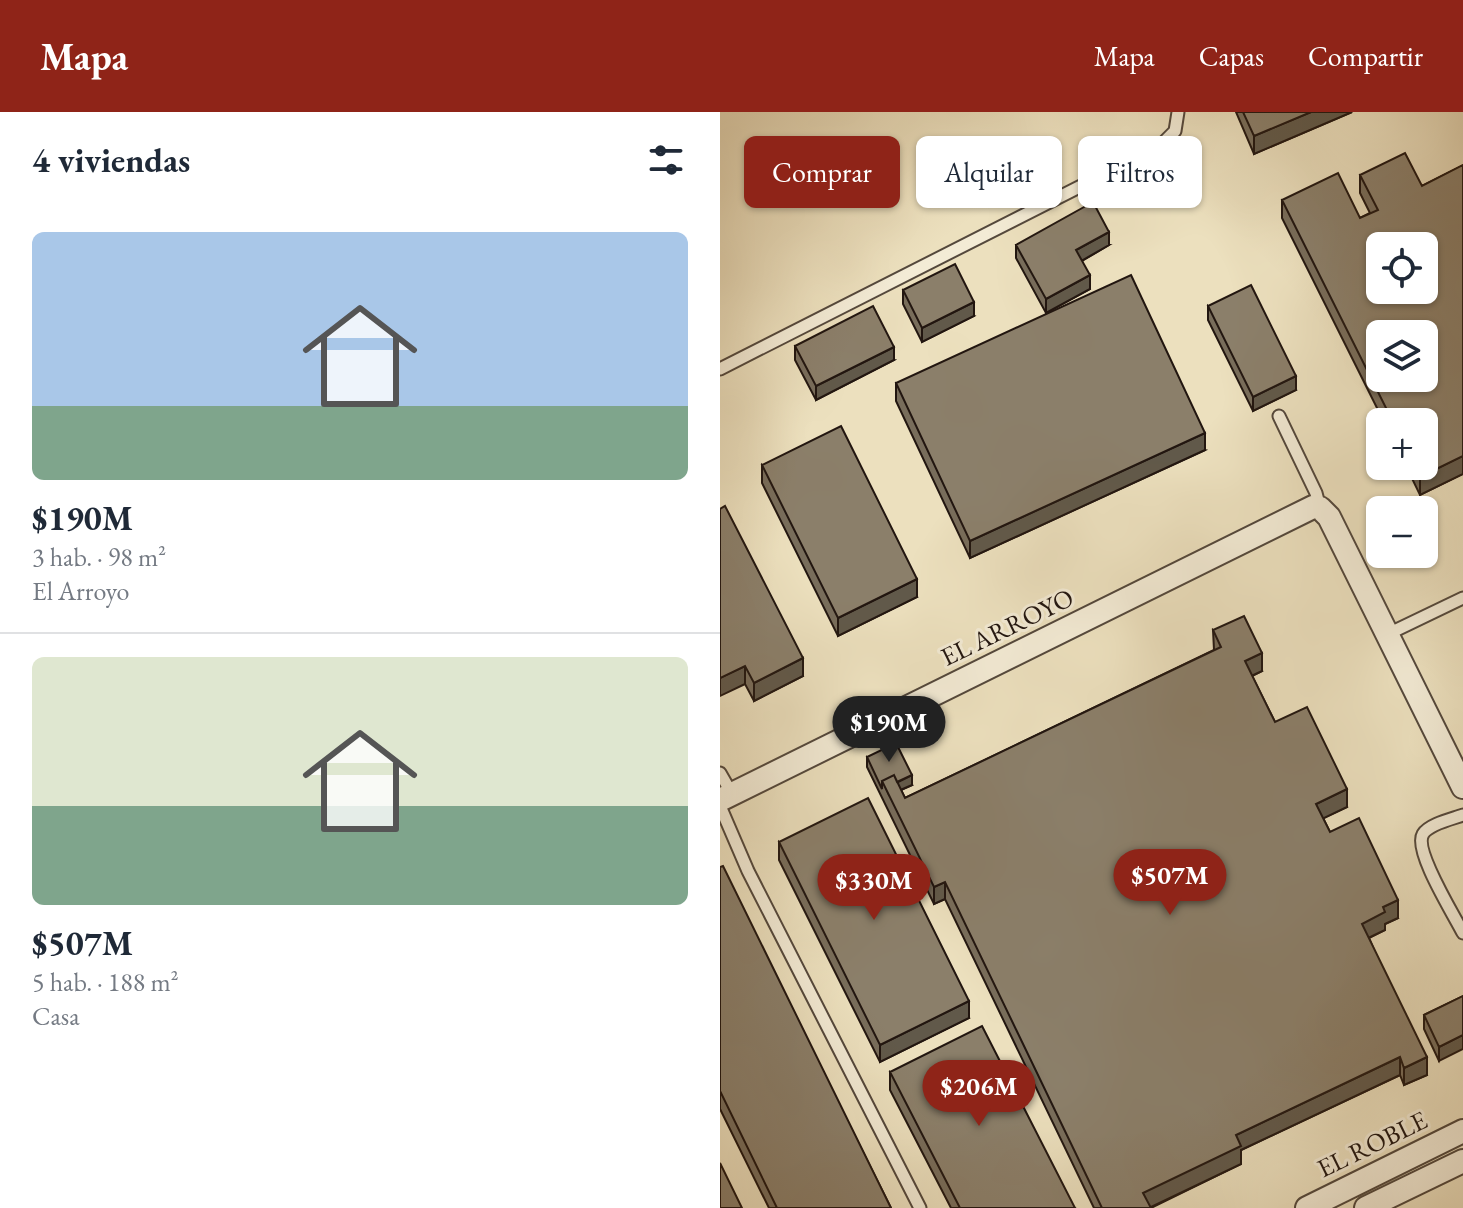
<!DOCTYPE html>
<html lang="es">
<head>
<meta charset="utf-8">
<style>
	:root { --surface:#fff; --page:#f2f2f3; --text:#1f2937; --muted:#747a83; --line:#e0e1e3; --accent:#8f2418 }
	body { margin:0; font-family:"EB Garamond",serif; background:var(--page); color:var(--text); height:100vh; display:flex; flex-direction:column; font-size:30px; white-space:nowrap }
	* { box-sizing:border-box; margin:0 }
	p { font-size:26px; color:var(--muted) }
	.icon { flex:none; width:44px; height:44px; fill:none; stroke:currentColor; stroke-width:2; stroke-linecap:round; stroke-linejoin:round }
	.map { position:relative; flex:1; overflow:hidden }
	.drawer { display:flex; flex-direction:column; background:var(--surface); width:720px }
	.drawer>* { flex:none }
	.banner { position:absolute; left:24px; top:24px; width:598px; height:72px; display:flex; gap:16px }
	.fabs { position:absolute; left:646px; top:120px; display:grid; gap:16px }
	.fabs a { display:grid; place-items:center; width:72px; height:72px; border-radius:12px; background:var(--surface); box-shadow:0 2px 6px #0004; font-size:40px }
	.price { position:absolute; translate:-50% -68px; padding:0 18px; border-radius:28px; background:var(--accent); color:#fff; font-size:26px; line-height:52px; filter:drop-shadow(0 2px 4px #0008) }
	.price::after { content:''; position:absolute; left:50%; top:48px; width:24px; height:18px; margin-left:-12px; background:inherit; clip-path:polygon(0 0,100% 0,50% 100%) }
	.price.active { background:#222; color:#fff }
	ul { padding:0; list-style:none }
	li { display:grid; align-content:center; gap:16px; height:424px; padding:0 32px }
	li+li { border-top:2px solid var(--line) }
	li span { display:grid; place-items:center; height:248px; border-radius:12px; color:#555 }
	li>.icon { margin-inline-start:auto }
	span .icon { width:144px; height:144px; fill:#fffc; stroke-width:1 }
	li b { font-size:34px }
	h2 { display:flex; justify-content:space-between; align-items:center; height:96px; padding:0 32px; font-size:34px }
	.tag { padding:0 28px; border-radius:12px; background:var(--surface); box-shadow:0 2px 6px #0004; font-size:28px; line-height:72px }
	.tag.active { background:var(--accent); color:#fff }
	header { display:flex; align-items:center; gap:48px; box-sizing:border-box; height:112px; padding:0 40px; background:var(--accent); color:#fff }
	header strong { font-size:38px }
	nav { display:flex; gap:44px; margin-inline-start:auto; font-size:28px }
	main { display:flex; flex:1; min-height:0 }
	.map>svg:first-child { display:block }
</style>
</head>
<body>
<header>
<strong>Mapa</strong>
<nav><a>Mapa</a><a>Capas</a><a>Compartir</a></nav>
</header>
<main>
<section class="drawer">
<h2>4 viviendas<svg class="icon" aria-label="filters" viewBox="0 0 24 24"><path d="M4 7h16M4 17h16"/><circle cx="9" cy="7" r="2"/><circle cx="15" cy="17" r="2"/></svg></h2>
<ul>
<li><span style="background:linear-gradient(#a9c7e8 70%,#7fa58c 0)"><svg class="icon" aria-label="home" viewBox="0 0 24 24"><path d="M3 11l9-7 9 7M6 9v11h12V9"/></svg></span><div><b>$190M</b><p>3 hab. · 98 m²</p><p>El Arroyo</p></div></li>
<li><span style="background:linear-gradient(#dfe7d0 60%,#7fa58c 0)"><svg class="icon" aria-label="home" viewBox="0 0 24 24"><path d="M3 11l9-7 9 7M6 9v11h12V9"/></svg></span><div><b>$507M</b><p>5 hab. · 188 m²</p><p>Casa</p></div></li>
</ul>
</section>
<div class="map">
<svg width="743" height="1096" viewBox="0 0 743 1096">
	<rect width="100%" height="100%" fill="#ece0be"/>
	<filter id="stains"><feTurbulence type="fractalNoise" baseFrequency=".0025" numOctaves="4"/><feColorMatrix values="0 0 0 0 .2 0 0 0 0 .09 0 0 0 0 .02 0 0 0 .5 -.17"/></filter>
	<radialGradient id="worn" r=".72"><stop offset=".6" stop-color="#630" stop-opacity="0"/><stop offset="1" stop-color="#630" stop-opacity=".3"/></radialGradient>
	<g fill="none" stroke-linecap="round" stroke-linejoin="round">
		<g stroke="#54483c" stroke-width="15">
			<path id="service" d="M 0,257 L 440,34 L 455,19 L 458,0
				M 559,304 L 596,381 L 600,396
				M 668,522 L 743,486
				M 0,661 L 12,682
				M 0,694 L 28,759 L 200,1096
				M 743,703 C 732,707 709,712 703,722 C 693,738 734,803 743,821"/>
		</g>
		<g stroke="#54483c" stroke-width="26">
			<path id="minor" d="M 0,688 L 593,395 L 600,396 L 609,405 L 743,675
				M 587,1096 L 743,1019
				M 646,1096 L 743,1049"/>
		</g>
		<use href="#service" stroke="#f3ebd5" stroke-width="11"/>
		<use href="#minor" stroke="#f3ebd5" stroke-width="22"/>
	</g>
	<path fill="#786d5b" stroke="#221610" stroke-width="2" d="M 516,0 L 632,0 L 534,42 Z
		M 743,53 L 743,362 L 700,383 L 686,354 L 704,354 L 704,310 L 664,310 L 562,106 L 562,88 L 640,106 L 650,101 L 640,81 L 640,63 L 702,74 Z
		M 296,133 L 389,133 L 362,149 L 370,177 L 326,201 L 296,146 Z
		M 183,178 L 254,204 L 202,230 L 183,192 Z
		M 488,194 L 576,278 L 533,299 L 488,208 Z
		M 75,234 L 174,248 L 96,288 L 75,248 Z
		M 176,271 L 485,338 L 250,446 L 176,289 Z
		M 42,353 L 197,485 L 118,524 L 42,371 Z
		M 0,397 L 83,564 L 34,589 L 25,572 Z
		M 493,518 L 542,559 L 532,564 L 555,610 L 627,695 L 603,706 L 610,720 L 678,806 L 665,812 L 665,818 L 649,826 L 707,963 L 684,973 L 680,963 L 521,1038 L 521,1052 L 431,1096 L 374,1096 L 225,787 L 214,792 L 147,655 L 147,645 L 192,673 L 181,678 L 185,686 L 494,538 Z
		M 59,730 L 249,906 L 160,950 L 59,748 Z
		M 0,755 L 171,1096 L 49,1096 L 0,997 Z
		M 743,884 L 719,949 L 704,917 L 704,903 Z
		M 170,960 L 355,1096 L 231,1096 L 170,978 Z"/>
	<path fill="#61594a" stroke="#221610" stroke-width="2" d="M 591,0 L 632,0 L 534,42 L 534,24 Z
		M 389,120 L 389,133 L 356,152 L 356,138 Z
		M 370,163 L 370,177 L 326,201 L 326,187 Z
		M 254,190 L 254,204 L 202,230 L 202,216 Z
		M 174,235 L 174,248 L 96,288 L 96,274 Z
		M 576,264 L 576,278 L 533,299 L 533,285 Z
		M 485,321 L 485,338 L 250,446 L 250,429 Z
		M 743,344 L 743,362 L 700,383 L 700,365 Z
		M 197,467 L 197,485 L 118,524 L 118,506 Z
		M 542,541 L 542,559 L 525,567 L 525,549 Z
		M 83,546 L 83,564 L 34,589 L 34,571 Z
		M 25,554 L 25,572 L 0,584 L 0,566 Z
		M 192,663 L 192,673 L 169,683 L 166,676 Z
		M 627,677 L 627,695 L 596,710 L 596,692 Z
		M 225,770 L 225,787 L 214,792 L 214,775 Z
		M 678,788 L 678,806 L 665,812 L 665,818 L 642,829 L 642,812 L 663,795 Z
		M 249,889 L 249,906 L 160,950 L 160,933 Z
		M 743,923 L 743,937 L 719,949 L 719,935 Z
		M 680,945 L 680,963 L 521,1038 L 521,1052 L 429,1096 L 423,1081 L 516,1023 Z
		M 707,945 L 707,963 L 684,973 L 684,956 Z"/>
	<path fill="#8b7f6a" stroke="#221610" stroke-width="2" fill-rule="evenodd" d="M 523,0 L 591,0 L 534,24 Z
		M 685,41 L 702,74 L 743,53 L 743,344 L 700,365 L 695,354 L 704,354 L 704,310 L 673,310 L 562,88 L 618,61 L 640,106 L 658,98 L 640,63 ZM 660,134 L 704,134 L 704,178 L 660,178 ZM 660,222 L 704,222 L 704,266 L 660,266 Z
		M 373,90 L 389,120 L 356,138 L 370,163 L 326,187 L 296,133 Z
		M 235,152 L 254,190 L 202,216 L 183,178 Z
		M 411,163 L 485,321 L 250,429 L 176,271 Z
		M 531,173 L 576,264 L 533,285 L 488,194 Z
		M 153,194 L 174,235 L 96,274 L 75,234 Z
		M 121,314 L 197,467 L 118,506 L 42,353 Z
		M 5,394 L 83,546 L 34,571 L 25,554 L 0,566 L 0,397 Z
		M 524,504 L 542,541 L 525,549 L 555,610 L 587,595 L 627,677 L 596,692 L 610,720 L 639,706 L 678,788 L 663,795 L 665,800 L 642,812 L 707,945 L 684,956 L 680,945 L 516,1023 L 521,1034 L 423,1081 L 431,1096 L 382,1096 L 225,770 L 214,775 L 162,669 L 174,663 L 185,686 L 501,535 L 493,518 Z
		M 176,631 L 192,663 L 177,670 L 174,663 L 162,669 L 162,677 L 147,645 Z
		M 148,686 L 249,889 L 160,933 L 59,730 Z
		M 3,754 L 171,1096 L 57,1096 L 0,979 L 0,755 Z
		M 743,884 L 743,923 L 719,935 L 704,903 Z
		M 262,914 L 355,1096 L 240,1096 L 170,960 Z
		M 0,1051 L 22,1096 L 0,1096 Z"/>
	<g text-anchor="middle" stroke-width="6" stroke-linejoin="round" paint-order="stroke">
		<g font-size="26" fill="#221610" stroke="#f3ebd5">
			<text transform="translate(287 515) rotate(-26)" y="9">EL ARROYO</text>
			<text transform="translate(652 1032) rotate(-26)" y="9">EL ROBLE</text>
		</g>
	</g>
	<rect width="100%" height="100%" filter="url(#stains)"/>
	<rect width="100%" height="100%" fill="url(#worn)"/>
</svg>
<div class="fabs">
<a><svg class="icon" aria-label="locate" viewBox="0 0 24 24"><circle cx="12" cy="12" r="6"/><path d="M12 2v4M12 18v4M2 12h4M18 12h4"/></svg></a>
<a><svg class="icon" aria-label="layers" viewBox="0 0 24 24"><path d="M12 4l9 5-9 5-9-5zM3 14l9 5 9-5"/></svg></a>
<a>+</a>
<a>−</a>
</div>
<b class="price active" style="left:169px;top:652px">$190M</b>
<b class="price" style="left:450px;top:805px">$507M</b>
<b class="price" style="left:154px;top:810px">$330M</b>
<b class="price" style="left:259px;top:1016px">$206M</b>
<div class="banner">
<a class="tag active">Comprar</a>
<a class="tag">Alquilar</a>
<a class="tag">Filtros</a>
</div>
</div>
</main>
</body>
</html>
